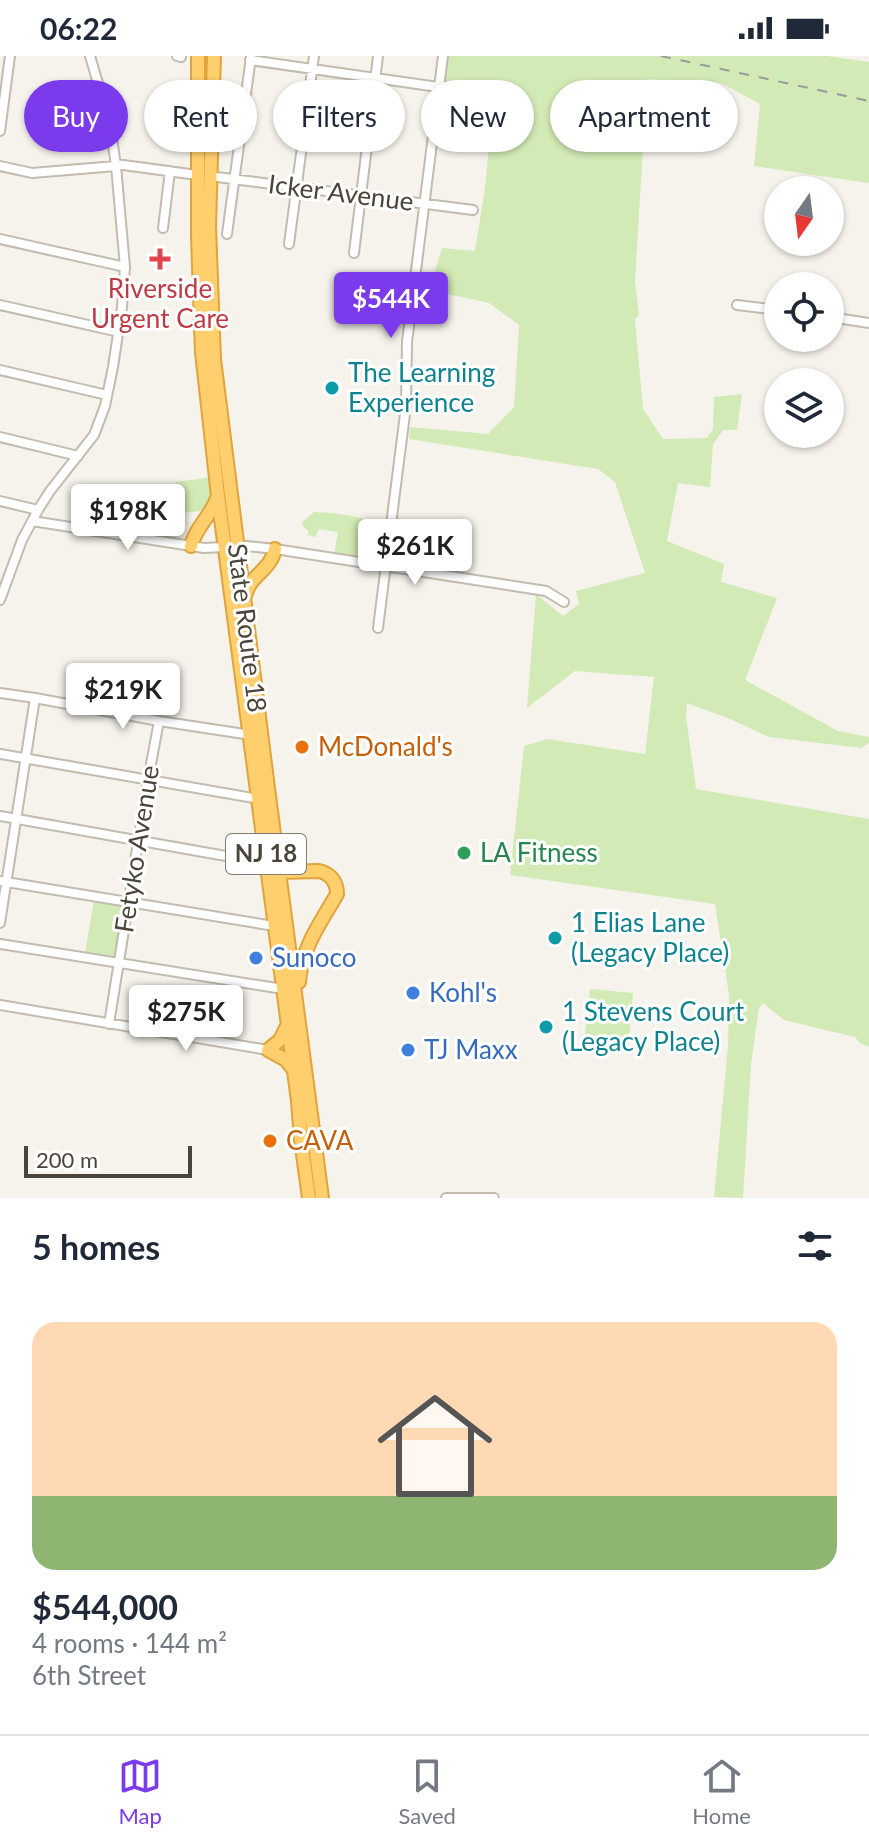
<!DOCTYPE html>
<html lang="en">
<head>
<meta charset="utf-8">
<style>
	:root { --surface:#fff; --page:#f2f2f3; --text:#1f2937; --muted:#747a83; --line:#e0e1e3; --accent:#7c3aed }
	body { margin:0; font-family:Lato,sans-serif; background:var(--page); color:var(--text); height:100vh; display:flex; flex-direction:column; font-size:30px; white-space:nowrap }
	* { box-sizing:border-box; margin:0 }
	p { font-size:26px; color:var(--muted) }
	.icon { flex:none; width:44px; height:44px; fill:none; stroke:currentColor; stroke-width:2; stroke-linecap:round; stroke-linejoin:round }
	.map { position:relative; height:1142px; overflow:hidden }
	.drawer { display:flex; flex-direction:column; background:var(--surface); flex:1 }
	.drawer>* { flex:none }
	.guide { position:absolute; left:24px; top:24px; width:822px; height:72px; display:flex; gap:16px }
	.needle { width:52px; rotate:194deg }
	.buttons { position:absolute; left:764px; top:120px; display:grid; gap:16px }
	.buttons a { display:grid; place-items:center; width:80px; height:80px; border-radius:50%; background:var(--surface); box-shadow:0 2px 6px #0004; font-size:40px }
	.scale { position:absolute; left:24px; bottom:20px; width:168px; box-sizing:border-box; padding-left:8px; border:4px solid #4b4439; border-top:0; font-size:22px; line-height:28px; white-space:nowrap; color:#4b4439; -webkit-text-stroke:6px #fff; paint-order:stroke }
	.price { position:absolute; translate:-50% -68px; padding:0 18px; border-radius:8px; background:#fff; color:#222; font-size:26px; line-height:52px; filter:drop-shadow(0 2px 4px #0008) }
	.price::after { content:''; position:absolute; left:50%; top:48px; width:24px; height:18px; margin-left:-12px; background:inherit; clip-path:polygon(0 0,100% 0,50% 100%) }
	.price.current { background:var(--accent); color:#fff }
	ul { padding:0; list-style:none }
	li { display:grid; align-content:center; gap:16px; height:424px; padding:0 32px }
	li span { display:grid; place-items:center; height:248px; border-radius:24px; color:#555 }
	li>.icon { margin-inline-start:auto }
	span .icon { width:144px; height:144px; fill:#fffc; stroke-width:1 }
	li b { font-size:34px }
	h2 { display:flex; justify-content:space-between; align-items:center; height:96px; padding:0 32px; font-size:34px }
	.pill { padding:0 28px; border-radius:36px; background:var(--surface); box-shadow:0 2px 6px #0004; font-size:28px; line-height:72px }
	.pill.current { background:var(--accent); color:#fff }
	.status { display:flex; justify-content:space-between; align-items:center; height:56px; padding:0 40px; background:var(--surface); direction:ltr }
	.status svg { height:22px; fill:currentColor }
	.tabs { display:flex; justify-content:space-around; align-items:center; height:112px; border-top:2px solid var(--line); background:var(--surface); font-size:22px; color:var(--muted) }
	.tabs a { display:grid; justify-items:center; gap:4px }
	.tabs .current { color:var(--accent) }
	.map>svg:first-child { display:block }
</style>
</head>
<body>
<div class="status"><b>06:22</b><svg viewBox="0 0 49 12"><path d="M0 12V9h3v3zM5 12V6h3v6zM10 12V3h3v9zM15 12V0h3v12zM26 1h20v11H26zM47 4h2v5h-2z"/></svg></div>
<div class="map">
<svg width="869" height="1142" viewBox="0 0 869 1142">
	<rect width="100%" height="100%" fill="#f6f3ec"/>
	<path fill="#d2eab5" d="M 448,0 L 827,0 L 869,6 L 869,127 L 754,110 L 760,48 L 721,27 L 647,23 L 635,225 L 639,259 L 635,263 L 643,353 L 663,383 L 707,382 L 713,373 L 714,341 L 742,338 L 737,374 L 723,374 L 713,388 L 710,431 L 678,427 L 667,485 L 724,508 L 721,526 L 777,542 L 745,624 L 838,675 L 869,681 L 869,687 L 861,692 L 769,681 L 728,662 L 687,647 L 686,660 L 696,733 L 869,763 L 869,991 L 860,987 L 855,981 L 784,964 L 763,947 L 759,952 L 751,1008 L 743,1142 L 714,1141 L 728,989 L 729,939 L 715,848 L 510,819 L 524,690 L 547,683 L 645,698 L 654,621 L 575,615 L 527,652 L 536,538 L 563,560 L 579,548 L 576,535 L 645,517 L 615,426 L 598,413 L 409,383 L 410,371 L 488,378 L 514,351 L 519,269 L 489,247 L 429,234 L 442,192 L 475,195 L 485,132 L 492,55 L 487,37 L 443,28 Z
		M 212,421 L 214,438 L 203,461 L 202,455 L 181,457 L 176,426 Z
		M 314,456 C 342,457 360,460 386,471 L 379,505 L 334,499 L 338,476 L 318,473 L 316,481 L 307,479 L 309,476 L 303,470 L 302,466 Z
		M 94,844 L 122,849 L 124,852 L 117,900 L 85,897 Z
		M 590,933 L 633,937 L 628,992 L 584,988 Z"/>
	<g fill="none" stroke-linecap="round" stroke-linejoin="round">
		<g stroke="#c2bbae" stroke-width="12">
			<path id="minor" d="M 177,0 L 181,1
				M 250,4 L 438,31 L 483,39
				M 0,75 L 10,0
				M 116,108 L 197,119
				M 0,110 L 32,117 L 116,110
				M 209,120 L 473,154
				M 163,172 L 170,115
				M 227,178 L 251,1
				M 0,183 L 125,211
				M 289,188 L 314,0
				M 354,197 L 378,0
				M 0,249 L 119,276
				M 737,249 L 778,254
				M 830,261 L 869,267
				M 0,314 L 107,339
				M 0,381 L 78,400
				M 0,445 L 38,454
				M 32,465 L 204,492 L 246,490 L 275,493 L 546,535 L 564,546
				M 0,544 L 22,484 L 38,454 L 50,435 L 94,379 L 105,350 L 113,311 L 122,251 L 125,211 L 116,110 L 110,68 L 90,0
				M 378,572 L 406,350 L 407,286 L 443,0
				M 0,637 L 35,642 L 159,665 L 251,679
				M 0,698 L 259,743
				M 0,760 L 220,799 L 233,801 L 242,798
				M 0,825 L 274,870
				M 0,867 L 35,642
				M 0,888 L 283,933
				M 0,949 L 268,994
				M 109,968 L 148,724 L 159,665
				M 446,1142 L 494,1142"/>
		</g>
		<g stroke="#e0a43c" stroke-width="16">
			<path id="highway" d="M 198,0 L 198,180 L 202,296 L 218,440 L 298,1045 L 301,1084 L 309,1142
				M 214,0 L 209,170 L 214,303 L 269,740 L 322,1142
				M 191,490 C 195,472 211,460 217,442
				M 245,540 C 251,517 270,516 275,493
				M 273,820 L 279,816 L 319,815 C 331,818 337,826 337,838 C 320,868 302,891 299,926
				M 286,972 L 280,984 L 268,994 L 286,1004 L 293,1013"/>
		</g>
		<use href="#minor" stroke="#fff" stroke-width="8"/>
		<use href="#highway" stroke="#ffcf6e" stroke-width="12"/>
		<path stroke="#9a9a9a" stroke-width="2" stroke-dasharray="10 10" stroke-linecap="butt" d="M 661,0 L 869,45"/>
	</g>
	<path fill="#e0444e" stroke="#fff" stroke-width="3" d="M156 191h8v8h8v8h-8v8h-8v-8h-8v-8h8z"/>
	<g fill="#0f9aa8" stroke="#fff" stroke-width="3">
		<circle cx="332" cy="332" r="8"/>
		<circle cx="555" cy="882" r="8"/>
		<circle cx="546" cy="971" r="8"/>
	</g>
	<g fill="#e8710a" stroke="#fff" stroke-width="3">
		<circle cx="302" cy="691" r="8"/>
		<circle cx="270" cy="1085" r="8"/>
	</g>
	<circle fill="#2e9e5b" stroke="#fff" stroke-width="3" cx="464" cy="797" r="8"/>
	<g fill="#3f7fe0" stroke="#fff" stroke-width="3">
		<circle cx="256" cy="902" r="8"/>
		<circle cx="413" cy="937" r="8"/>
		<circle cx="408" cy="994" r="8"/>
	</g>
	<g text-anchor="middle" stroke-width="6" stroke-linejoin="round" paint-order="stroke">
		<rect fill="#fff" stroke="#817c74" stroke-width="2" x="226" y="778" width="80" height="40" rx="6"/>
		<g font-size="24" font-weight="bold" fill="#4b4439">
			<text x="266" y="806">NJ 18</text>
		</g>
		<g font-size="26" fill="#4b4439" stroke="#fff">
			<text transform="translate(341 137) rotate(7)" y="9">Icker Avenue</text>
			<text transform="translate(247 572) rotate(83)" y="9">State Route 18</text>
			<text transform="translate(137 793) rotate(-81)" y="9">Fetyko Avenue</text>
		</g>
		<g font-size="26" fill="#be3a42" stroke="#fff">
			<text x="160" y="242">Riverside<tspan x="160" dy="30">Urgent Care</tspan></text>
		</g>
		<g font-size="26" fill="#0d838f" stroke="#fff" text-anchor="start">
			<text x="348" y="326">The Learning<tspan x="348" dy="30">Experience</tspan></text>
			<text x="571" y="876">1 Elias Lane<tspan x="571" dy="30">(Legacy Place)</tspan></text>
			<text x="562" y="965">1 Stevens Court<tspan x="562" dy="30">(Legacy Place)</tspan></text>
		</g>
		<g font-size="26" fill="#c56008" stroke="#fff" text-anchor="start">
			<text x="318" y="700">McDonald's</text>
			<text x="286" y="1094">CAVA</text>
		</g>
		<g font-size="26" fill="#27864d" stroke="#fff" text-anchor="start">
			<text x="480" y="806">LA Fitness</text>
		</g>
		<g font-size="26" fill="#366cbe" stroke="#fff" text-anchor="start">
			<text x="272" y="911">Sunoco</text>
			<text x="429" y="946">Kohl's</text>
			<text x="424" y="1003">TJ Maxx</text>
		</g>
	</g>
</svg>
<div class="buttons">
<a><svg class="needle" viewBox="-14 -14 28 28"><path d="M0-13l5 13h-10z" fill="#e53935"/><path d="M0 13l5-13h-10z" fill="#747a83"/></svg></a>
<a><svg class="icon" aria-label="locate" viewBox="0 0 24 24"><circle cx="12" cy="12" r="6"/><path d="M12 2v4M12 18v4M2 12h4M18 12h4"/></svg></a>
<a><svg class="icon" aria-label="layers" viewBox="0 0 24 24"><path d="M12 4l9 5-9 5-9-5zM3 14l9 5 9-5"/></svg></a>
</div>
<div class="scale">200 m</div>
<b class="price current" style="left:391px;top:284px">$544K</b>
<b class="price" style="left:128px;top:496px">$198K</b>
<b class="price" style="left:415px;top:531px">$261K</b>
<b class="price" style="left:123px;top:675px">$219K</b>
<b class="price" style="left:186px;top:997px">$275K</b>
<div class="guide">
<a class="pill current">Buy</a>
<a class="pill">Rent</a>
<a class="pill">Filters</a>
<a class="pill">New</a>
<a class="pill">Apartment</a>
</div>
</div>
<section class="drawer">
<h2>5 homes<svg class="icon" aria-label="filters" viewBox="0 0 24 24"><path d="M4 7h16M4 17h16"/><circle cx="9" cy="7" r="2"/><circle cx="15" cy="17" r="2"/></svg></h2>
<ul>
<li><span style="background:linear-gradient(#ffd9b3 70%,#8fb573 0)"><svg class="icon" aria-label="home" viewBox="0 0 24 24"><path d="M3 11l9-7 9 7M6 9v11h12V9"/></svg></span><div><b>$544,000</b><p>4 rooms · 144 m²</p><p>6th Street</p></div></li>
</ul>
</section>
<nav class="tabs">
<a class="current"><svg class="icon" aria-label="map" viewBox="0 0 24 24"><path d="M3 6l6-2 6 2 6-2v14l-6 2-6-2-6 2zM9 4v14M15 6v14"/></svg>Map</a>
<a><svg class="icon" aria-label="saved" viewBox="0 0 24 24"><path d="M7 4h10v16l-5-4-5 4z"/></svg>Saved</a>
<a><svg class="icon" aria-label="home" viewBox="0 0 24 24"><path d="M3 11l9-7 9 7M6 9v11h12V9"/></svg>Home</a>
</nav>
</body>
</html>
